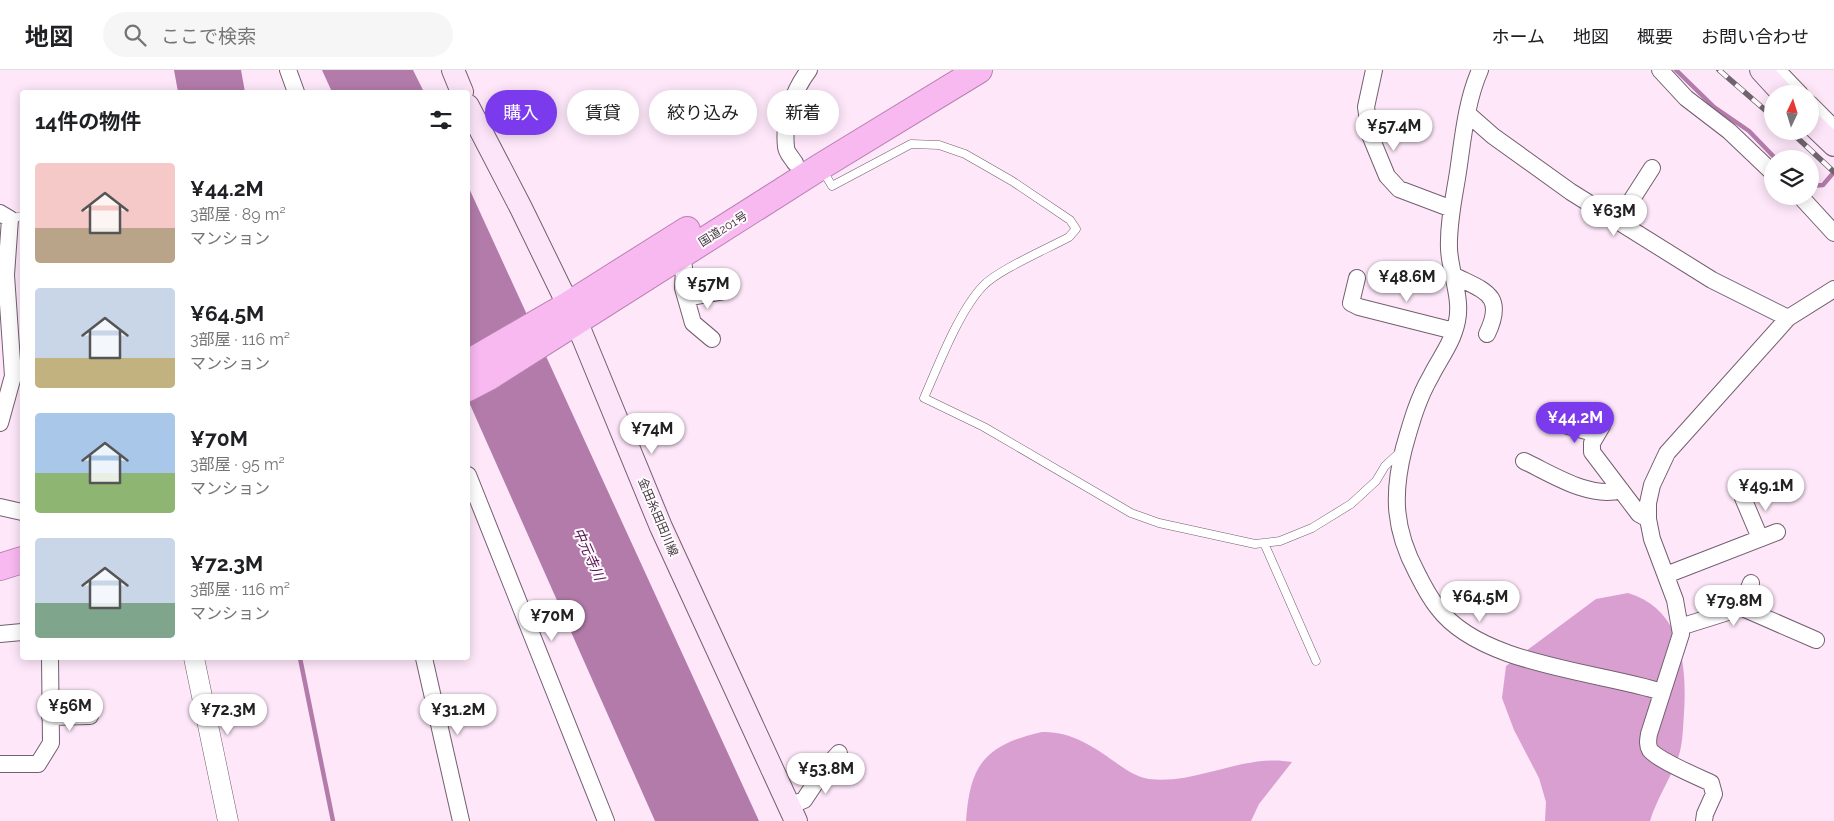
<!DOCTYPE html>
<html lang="ja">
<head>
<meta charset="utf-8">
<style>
	:root { --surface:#fff; --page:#f6f6f6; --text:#202124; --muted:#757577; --line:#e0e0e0; --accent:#7c3aed }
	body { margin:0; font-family:Raleway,"Noto Sans JP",sans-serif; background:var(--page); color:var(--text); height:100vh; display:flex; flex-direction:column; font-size:19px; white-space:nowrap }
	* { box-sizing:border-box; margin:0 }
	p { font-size:16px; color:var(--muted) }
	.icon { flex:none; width:28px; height:28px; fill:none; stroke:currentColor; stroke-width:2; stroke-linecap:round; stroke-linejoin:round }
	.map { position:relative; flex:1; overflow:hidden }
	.details { position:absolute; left:20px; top:20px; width:450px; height:570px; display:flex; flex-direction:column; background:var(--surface); border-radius:5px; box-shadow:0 2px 12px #0003 }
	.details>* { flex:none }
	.hud { position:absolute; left:485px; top:20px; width:475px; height:45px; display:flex; gap:10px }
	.needle { width:32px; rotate:4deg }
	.fabs { position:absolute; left:1764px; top:15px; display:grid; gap:10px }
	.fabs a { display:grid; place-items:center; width:55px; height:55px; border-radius:50%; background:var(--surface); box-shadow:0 2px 12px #0003; font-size:25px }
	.price { position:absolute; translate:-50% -42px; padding:0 11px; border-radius:18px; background:#fff; color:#222; font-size:16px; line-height:32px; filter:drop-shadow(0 1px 2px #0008) }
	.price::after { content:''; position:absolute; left:50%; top:30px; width:15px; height:11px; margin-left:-8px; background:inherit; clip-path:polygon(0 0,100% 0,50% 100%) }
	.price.current { background:var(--accent); color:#fff }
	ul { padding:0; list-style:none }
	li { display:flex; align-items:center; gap:15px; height:125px; padding:0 15px }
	li span { display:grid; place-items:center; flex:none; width:140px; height:100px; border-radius:5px; color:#555 }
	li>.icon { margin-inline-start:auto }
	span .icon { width:60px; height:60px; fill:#fffc; stroke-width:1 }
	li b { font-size:21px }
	h2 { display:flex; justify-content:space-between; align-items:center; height:60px; padding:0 15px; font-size:21px }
	.pill { padding:0 18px; border-radius:22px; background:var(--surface); box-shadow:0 2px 12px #0003; font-size:18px; line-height:45px }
	.pill.current { background:var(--accent); color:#fff }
	header { display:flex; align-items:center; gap:30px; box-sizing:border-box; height:70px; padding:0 25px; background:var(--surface); border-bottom:1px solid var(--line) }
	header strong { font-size:24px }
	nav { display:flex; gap:28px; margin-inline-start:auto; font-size:18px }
	.search { width:350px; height:45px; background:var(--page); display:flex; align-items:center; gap:12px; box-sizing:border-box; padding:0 18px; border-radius:28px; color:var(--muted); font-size:19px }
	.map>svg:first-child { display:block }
</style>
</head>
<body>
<header>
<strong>地図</strong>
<div class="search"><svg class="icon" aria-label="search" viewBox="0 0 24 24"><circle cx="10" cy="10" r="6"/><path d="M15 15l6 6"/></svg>ここで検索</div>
<nav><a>ホーム</a><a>地図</a><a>概要</a><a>お問い合わせ</a></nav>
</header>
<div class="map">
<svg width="1834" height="751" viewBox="0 0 1834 751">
	<rect width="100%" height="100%" fill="#fde7f9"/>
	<path fill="#d99fd0" d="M 1628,523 C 1682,539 1687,595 1684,643 C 1683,656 1683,672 1679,685 C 1671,708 1657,728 1650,751 L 1545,751 L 1546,732 L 1539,708 L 1514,660 L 1502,628 L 1506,596 L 1596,529 Z
		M 1042,662 C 1070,661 1093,676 1115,692 C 1125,699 1136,707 1149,709 C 1197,715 1244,683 1292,692 L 1259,734 L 1251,751 L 966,751 C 970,694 985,675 1042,662 Z"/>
	<path fill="#b27baa" d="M 174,0 L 241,0 L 245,22 L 178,22 Z
		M 322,0 L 413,0 L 424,22 L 332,22 Z
		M 468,116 L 759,751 L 655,751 L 468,330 Z"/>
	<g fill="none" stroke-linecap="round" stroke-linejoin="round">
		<path stroke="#b27baa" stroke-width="4.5" d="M 1676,0 L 1714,37 L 1749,61 L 1776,89
			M 1810,116 L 1823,115 L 1834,102
			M 300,588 L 333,751"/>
		<g stroke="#735f70" stroke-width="9">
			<path id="service" d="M 823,101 L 832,116 L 911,74 L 939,75 L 965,84 L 1012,111 L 1070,150 L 1076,159 L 1069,167 C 1047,179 998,200 983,216 C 959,241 938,296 924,328 L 984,357 L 1131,443 L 1159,453 L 1255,474 L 1280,471 L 1312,458 L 1351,434 L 1376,411 L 1385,396 L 1399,383
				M 10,149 L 22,146
				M 1264,473 L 1316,591"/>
		</g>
		<g stroke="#735f70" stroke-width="18">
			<path id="minor" d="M 288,0 L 296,22
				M 1374,0 L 1366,37 L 1370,65 L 1387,106 L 1399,119 L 1452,139
				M 1480,0 C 1466,32 1463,68 1458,102 C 1454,128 1448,153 1449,179 C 1450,202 1462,228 1457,251 C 1453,272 1440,288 1431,306 C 1418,328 1411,353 1404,378 C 1392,425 1394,460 1417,503 C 1423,515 1429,527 1438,538 C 1481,595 1596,601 1662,622
				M 1660,0 L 1686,28 L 1729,61 L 1772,102
				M 1777,0 L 1800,24
				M 1810,34 L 1834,58
				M 1468,44 L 1493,66 L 1571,122 L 1712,210 L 1788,248
				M 795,93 C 792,88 786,82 786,77 C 783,50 793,21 809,0
				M 1800,126 L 1834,163
				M 0,143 L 10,149 L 6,205 L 13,306 L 0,353
				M 1618,151 L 1652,98
				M 678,187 L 684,197 L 683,218 L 693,253 L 712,269
				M 1453,205 C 1484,221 1506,224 1487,264
				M 1357,208 L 1351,233 L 1359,237 L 1454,261
				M 686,228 L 725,221
				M 1561,354 L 1597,364
				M 1602,356 L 1592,373 L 1592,382 L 1639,444 L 1648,449
				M 1524,391 C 1552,404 1589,429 1621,420
				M 468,405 L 606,751
				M 1743,428 L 1760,468
				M 0,437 L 22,442
				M 1666,505 L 1777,462
				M 1738,536 L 1816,570
				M 1680,557 L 1731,541 L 1743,533 L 1751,513
				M 0,564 L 22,562
				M 424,588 L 461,751
				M 50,647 L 90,646
				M 0,694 L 38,694 L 51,673 L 50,588
				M 789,736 L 804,730 L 826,697 L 839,683
				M 1704,751 L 1705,744 L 1714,724 L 1711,713 C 1698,707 1658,690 1650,680 C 1647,675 1648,670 1649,664 L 1681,564 L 1675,530 L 1652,469 L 1648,449 L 1648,433 L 1652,415 L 1667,383 L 1788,248 L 1834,219"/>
		</g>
		<g stroke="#735f70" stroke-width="21">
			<path id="tertiary" d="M 194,588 L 228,751"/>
		</g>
		<g stroke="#735f70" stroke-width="24">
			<path id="secondary" d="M 453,0 L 462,22
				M 1761,0 L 1783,24
				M 468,36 L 521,138 L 577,253 L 661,457 L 796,751
				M 1810,52 L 1834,75"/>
		</g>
		<g stroke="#b780b0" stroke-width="28">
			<path id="trunk" d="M 468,293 L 568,235 L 687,160
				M 468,318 L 489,307 L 820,97 L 979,0
				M 0,497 L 22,490"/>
		</g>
		<use href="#service" stroke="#fff" stroke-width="8"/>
		<use href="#minor" stroke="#fff" stroke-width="16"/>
		<use href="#tertiary" stroke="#fff" stroke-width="20"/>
		<use href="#secondary" stroke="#fde5f9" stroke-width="22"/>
		<use href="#trunk" stroke="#f8b8f0" stroke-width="26"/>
		<g stroke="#70656f" stroke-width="5.5">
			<path id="rail" d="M 1719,0 L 1772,46
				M 1790,61 L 1834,102"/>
		</g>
		<use href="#rail" stroke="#fffafe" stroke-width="4" stroke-dasharray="11" stroke-linecap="butt"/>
	</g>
	<g text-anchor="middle" stroke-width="4" stroke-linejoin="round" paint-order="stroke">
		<g font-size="12" fill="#413940" stroke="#fffafe">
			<text transform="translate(723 159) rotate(-32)" y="4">国道201号</text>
			<text transform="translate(658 447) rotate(67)" y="4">金田糸田田川線</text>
		</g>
		<g font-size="14" font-style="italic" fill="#551250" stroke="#fffafe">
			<text transform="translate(589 484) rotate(66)" y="5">中元寺川</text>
		</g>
	</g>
</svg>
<div class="fabs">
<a><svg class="needle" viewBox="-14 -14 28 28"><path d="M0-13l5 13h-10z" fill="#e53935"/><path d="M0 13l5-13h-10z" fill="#757577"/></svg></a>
<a><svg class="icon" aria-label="layers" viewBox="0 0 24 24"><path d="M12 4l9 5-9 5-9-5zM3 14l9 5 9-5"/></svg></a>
</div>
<b class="price" style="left:1394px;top:82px">¥57.4M</b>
<b class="price" style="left:1614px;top:167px">¥63M</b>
<b class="price" style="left:1407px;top:233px">¥48.6M</b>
<b class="price" style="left:708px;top:240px">¥57M</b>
<b class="price current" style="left:1575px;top:374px">¥44.2M</b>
<b class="price" style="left:652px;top:385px">¥74M</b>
<b class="price" style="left:1766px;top:442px">¥49.1M</b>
<b class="price" style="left:1480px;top:553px">¥64.5M</b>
<b class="price" style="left:1734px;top:557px">¥79.8M</b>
<b class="price" style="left:552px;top:572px">¥70M</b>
<b class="price" style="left:70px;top:662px">¥56M</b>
<b class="price" style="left:228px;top:666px">¥72.3M</b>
<b class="price" style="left:458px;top:666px">¥31.2M</b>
<b class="price" style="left:826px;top:725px">¥53.8M</b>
<div class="hud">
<a class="pill current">購入</a>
<a class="pill">賃貸</a>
<a class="pill">絞り込み</a>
<a class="pill">新着</a>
</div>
<section class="details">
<h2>14件の物件<svg class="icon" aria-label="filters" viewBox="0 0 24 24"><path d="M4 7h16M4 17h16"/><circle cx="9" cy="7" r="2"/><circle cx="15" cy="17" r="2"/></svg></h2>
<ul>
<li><span style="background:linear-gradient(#f6c9c9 65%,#b9a48a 0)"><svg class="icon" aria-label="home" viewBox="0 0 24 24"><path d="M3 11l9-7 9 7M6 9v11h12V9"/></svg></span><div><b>¥44.2M</b><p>3部屋 · 89 m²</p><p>マンション</p></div></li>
<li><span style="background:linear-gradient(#c9d6e8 70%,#c2b280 0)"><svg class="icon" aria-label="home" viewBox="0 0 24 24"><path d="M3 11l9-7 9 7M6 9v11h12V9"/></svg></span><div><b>¥64.5M</b><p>3部屋 · 116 m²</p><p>マンション</p></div></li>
<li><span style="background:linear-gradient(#a9c7e8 60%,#8fb573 0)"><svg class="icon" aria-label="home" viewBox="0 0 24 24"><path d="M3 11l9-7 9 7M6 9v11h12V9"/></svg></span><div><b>¥70M</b><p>3部屋 · 95 m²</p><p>マンション</p></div></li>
<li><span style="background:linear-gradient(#c9d6e8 65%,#7fa58c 0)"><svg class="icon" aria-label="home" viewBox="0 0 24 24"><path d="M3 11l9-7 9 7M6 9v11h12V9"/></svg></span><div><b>¥72.3M</b><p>3部屋 · 116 m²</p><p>マンション</p></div></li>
</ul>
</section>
</div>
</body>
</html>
